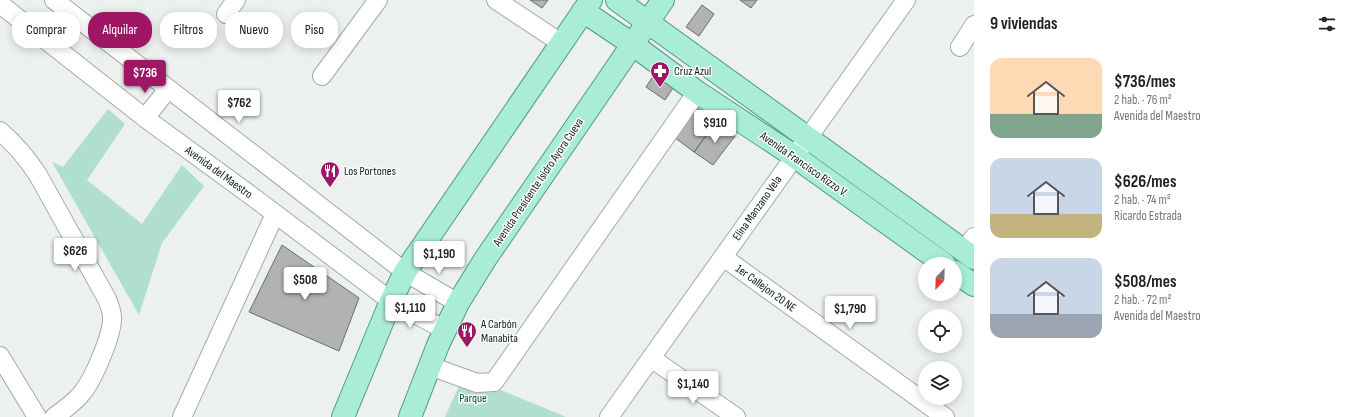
<!DOCTYPE html>
<html lang="es">
<head>
<meta charset="utf-8">
<style>
	:root { --surface:#fff; --page:#f2f2f2; --text:#222; --muted:#767676; --accent:#9e1664 }
	body { margin:0; font-family:"Sofia Sans Condensed",sans-serif; background:var(--page); color:var(--text); height:100vh; display:flex; flex-direction:column; font-size:15px; white-space:nowrap }
	* { box-sizing:border-box; margin:0 }
	p { font-size:13px; color:var(--muted) }
	.icon { flex:none; width:22px; height:22px; fill:none; stroke:currentColor; stroke-width:2; stroke-linecap:round; stroke-linejoin:round }
	.map { position:relative; flex:1; overflow:hidden }
	.drawer { display:flex; flex-direction:column; background:var(--surface); width:380px }
	.drawer>* { flex:none }
	.guide { position:absolute; left:12px; top:12px; width:380px; height:36px; display:flex; gap:8px }
	.needle { width:26px; rotate:203deg }
	.controls { position:absolute; left:918px; top:257px; display:grid; gap:8px }
	.controls a { display:grid; place-items:center; width:44px; height:44px; border-radius:50%; background:var(--surface); box-shadow:0 2px 10px #0003; font-size:20px }
	.price { position:absolute; translate:-50% -34px; padding:0 9px; border-radius:4px; background:#fff; color:#222; font-size:13px; line-height:26px; filter:drop-shadow(0 1px 2px #0008) }
	.price::after { content:''; position:absolute; left:50%; top:24px; width:12px; height:9px; margin-left:-6px; background:inherit; clip-path:polygon(0 0,100% 0,50% 100%) }
	.price.active { background:var(--accent); color:#fff }
	ul { padding:0; list-style:none }
	li { display:flex; align-items:center; gap:12px; height:100px; padding:0 16px }
	li span { display:grid; place-items:center; flex:none; width:112px; height:80px; border-radius:12px; color:#555 }
	li>.icon { margin-inline-start:auto }
	span .icon { width:48px; height:48px; fill:#fffc; stroke-width:1 }
	li b { font-size:17px }
	h2 { display:flex; justify-content:space-between; align-items:center; height:48px; padding:0 16px; font-size:17px }
	.pill { padding:0 14px; border-radius:16px; background:var(--surface); box-shadow:0 2px 10px #0003; font-size:14px; line-height:36px }
	.pill.active { background:var(--accent); color:#fff }
	main { display:flex; flex:1; min-height:0 }
	.map>svg:first-child { display:block }
</style>
</head>
<body>
<main>
<div class="map">
<svg width="974" height="417" viewBox="0 0 974 417">
	<rect width="100%" height="100%" fill="#ecf0ee"/>
	<path fill="#b0dfcf" d="M 108,109 L 125,124 L 87,180 L 142,224 L 182,165 L 204,186 L 162,243 L 139,315 L 52,162 L 63,167 Z
		M 464,375 L 566,417 L 445,417 Z"/>
	<path fill="#b0b3b2" stroke="#6a6d6c" d="M 530,0 L 548,0 L 542,8 Z
		M 740,0 L 757,0 L 751,8 Z
		M 702,5 L 714,14 L 699,36 L 686,27 Z
		M 654,75 L 673,88 L 665,100 L 646,87 Z
		M 696,107 L 716,122 L 694,152 L 674,137 Z
		M 716,122 L 735,136 L 713,165 L 694,152 Z
		M 282,245 L 359,298 L 339,351 L 249,312 Z"/>
	<g fill="none" stroke-linecap="round" stroke-linejoin="round">
		<g stroke="#a6a9a8" stroke-width="20">
			<path id="minor" d="M 54,0 L 405,272 L 458,303
				M 496,0 L 561,43
				M 0,4 L 145,118 L 257,200 L 391,301 L 445,330
				M 226,14 L 236,0
				M 960,47 L 974,25
				M 322,76 L 378,0
				M 145,118 L 168,89
				M 0,131 C 15,144 27,158 38,175 L 107,299 C 109,304 112,311 112,317 C 113,334 93,380 82,393 C 74,403 64,410 54,417
				M 964,251 L 974,237
				M 723,257 L 945,417
				M 0,356 L 37,417
				M 651,358 L 736,417
				M 430,366 L 477,383 L 494,382 L 697,92
				M 182,417 L 275,214
				M 609,417 L 906,0"/>
		</g>
		<g stroke="#509b85" stroke-width="24">
			<path id="major" d="M 617,0 L 974,258
				M 583,11 L 632,44 L 697,92 L 794,156 L 944,264
				M 955,272 L 974,285
				M 343,417 L 391,301 L 405,272 L 591,0
				M 410,417 L 438,345 L 458,303 L 486,258 L 663,0"/>
		</g>
		<use href="#minor" stroke="#fff" stroke-width="18"/>
		<use href="#major" stroke="#a9edd9" stroke-width="22"/>
	</g>
	<defs>
		<g id="pharmacy-pin" transform="scale(1)"><path d="M0 17L-7.5 6A9.5 9.5 0 1 1 7.5 6Z" fill="#9e1664" stroke="#f9fdfc"/><path d="M-2-6h4v4h4v4h-4v4h-4v-4h-4v-4h4Z" fill="#fff"/></g>
		<g id="restaurant-pin" transform="scale(1)"><path d="M0 17L-7.5 6A9.5 9.5 0 1 1 7.5 6Z" fill="#9e1664" stroke="#f9fdfc"/><path d="M-5-6h1v4h1v-4h1v4h1v-4h1v5L-1.5 .5V6h-2V.5L-5-1ZM5-6V6H3V1.5H1.5Q1.5-4 5-6Z" fill="#fff"/></g>
	</defs>
	<g fill-rule="evenodd">
		<use href="#pharmacy-pin" x="660" y="71"/>
		<use href="#restaurant-pin" x="330" y="171"/>
		<use href="#restaurant-pin" x="467" y="331"/>
	</g>
	<g text-anchor="middle" stroke-width="3" stroke-linejoin="round" paint-order="stroke">
		<g font-size="12" fill="#171918" stroke="#f9fdfc" text-anchor="start">
			<text x="674" y="75">Cruz Azul</text>
			<text x="344" y="175">Los Portones</text>
			<text x="481" y="328">A Carbón<tspan x="481" dy="14">Manabita</tspan></text>
		</g>
		<g font-size="12" fill="#171918" stroke="#f9fdfc">
			<text transform="translate(804 164) rotate(35)" y="4">Avenida Francisco Rizzo V.</text>
			<text transform="translate(219 172) rotate(36)" y="4">Avenida del Maestro</text>
			<text transform="translate(538 182) rotate(-56)" y="4">Avenida Presidente Isidro Ayora Cueva</text>
			<text transform="translate(757 208) rotate(-55)" y="4">Elina Manzano Vela</text>
			<text transform="translate(766 288) rotate(36)" y="4">1er Callejon 20 NE</text>
		</g>
		<g font-size="12" fill="#0a4b3b" stroke="#f9fdfc">
			<text x="473" y="402">Parque</text>
		</g>
	</g>
</svg>
<div class="controls">
<a><svg class="needle" viewBox="-14 -14 28 28"><path d="M0-13l5 13h-10z" fill="#e53935"/><path d="M0 13l5-13h-10z" fill="#767676"/></svg></a>
<a><svg class="icon" aria-label="locate" viewBox="0 0 24 24"><circle cx="12" cy="12" r="6"/><path d="M12 2v4M12 18v4M2 12h4M18 12h4"/></svg></a>
<a><svg class="icon" aria-label="layers" viewBox="0 0 24 24"><path d="M12 4l9 5-9 5-9-5zM3 14l9 5 9-5"/></svg></a>
</div>
<b class="price active" style="left:145px;top:94px">$736</b>
<b class="price" style="left:239px;top:124px">$762</b>
<b class="price" style="left:715px;top:144px">$910</b>
<b class="price" style="left:75px;top:272px">$626</b>
<b class="price" style="left:439px;top:275px">$1,190</b>
<b class="price" style="left:305px;top:301px">$508</b>
<b class="price" style="left:410px;top:329px">$1,110</b>
<b class="price" style="left:850px;top:330px">$1,790</b>
<b class="price" style="left:693px;top:405px">$1,140</b>
<div class="guide">
<a class="pill">Comprar</a>
<a class="pill active">Alquilar</a>
<a class="pill">Filtros</a>
<a class="pill">Nuevo</a>
<a class="pill">Piso</a>
</div>
</div>
<section class="drawer">
<h2>9 viviendas<svg class="icon" aria-label="filters" viewBox="0 0 24 24"><path d="M4 7h16M4 17h16"/><circle cx="9" cy="7" r="2"/><circle cx="15" cy="17" r="2"/></svg></h2>
<ul>
<li><span style="background:linear-gradient(#ffd9b3 70%,#7fa58c 0)"><svg class="icon" aria-label="home" viewBox="0 0 24 24"><path d="M3 11l9-7 9 7M6 9v11h12V9"/></svg></span><div><b>$736/mes</b><p>2 hab. · 76 m²</p><p>Avenida del Maestro</p></div></li>
<li><span style="background:linear-gradient(#c9d6e8 70%,#c2b280 0)"><svg class="icon" aria-label="home" viewBox="0 0 24 24"><path d="M3 11l9-7 9 7M6 9v11h12V9"/></svg></span><div><b>$626/mes</b><p>2 hab. · 74 m²</p><p>Ricardo Estrada</p></div></li>
<li><span style="background:linear-gradient(#c9d6e8 70%,#9aa5b1 0)"><svg class="icon" aria-label="home" viewBox="0 0 24 24"><path d="M3 11l9-7 9 7M6 9v11h12V9"/></svg></span><div><b>$508/mes</b><p>2 hab. · 72 m²</p><p>Avenida del Maestro</p></div></li>
</ul>
</section>
</main>
</body>
</html>
